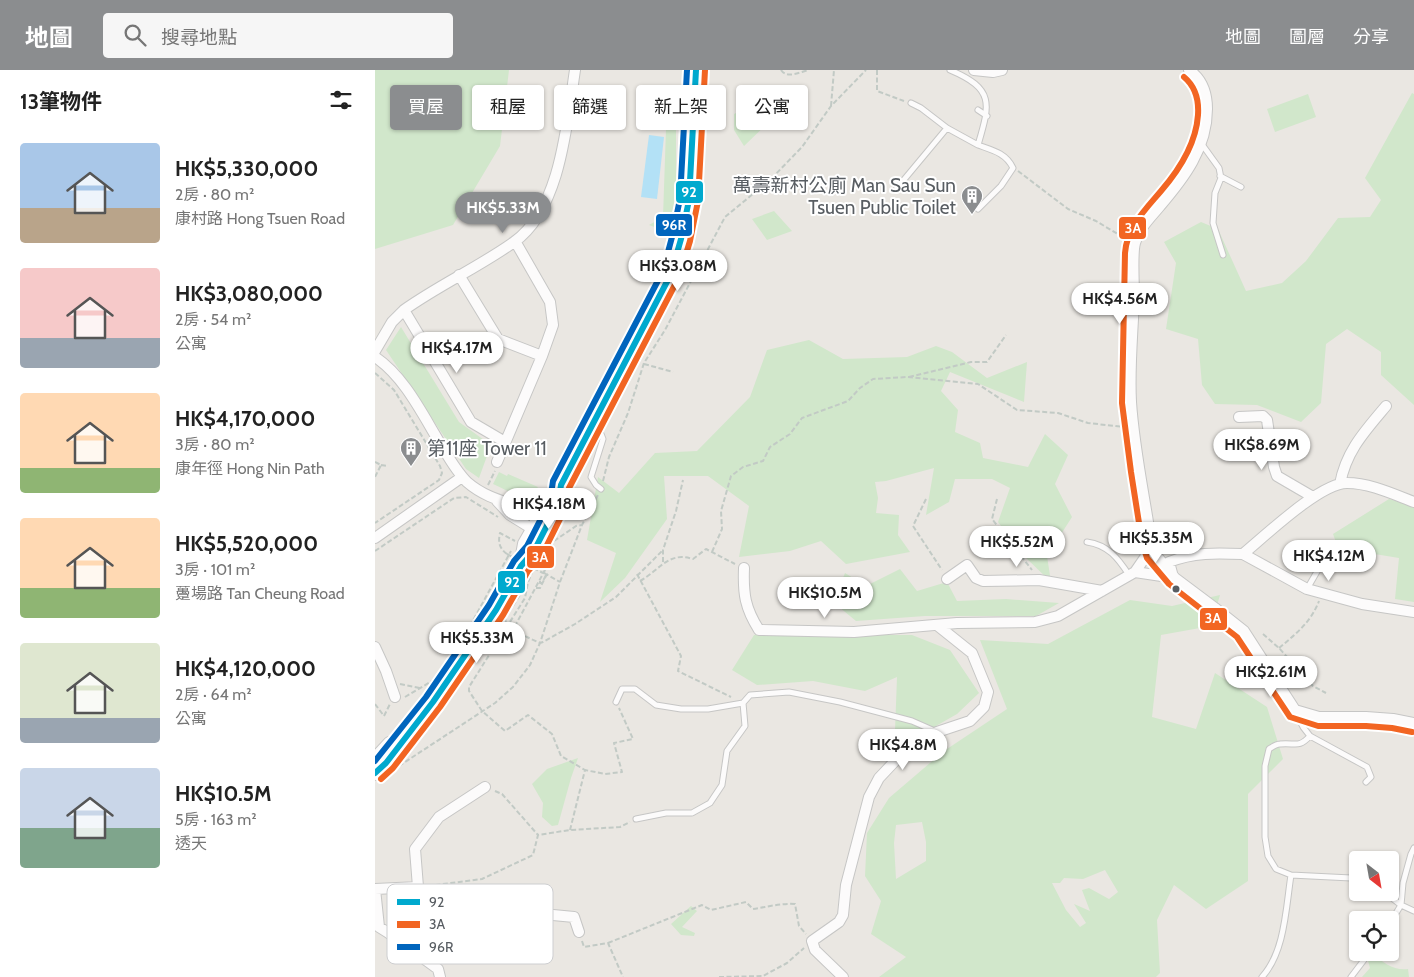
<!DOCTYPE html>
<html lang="zh-TW">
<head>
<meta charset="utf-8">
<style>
	:root { --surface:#fff; --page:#f6f6f6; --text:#222; --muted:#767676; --accent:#8b8d8f }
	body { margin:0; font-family:Cabin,"Noto Sans TC",sans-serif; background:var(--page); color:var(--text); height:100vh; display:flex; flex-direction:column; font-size:19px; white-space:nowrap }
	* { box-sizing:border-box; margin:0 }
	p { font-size:16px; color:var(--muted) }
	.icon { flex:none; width:28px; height:28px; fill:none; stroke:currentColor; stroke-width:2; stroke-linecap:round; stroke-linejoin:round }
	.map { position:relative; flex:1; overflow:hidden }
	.details { display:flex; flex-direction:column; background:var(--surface); width:375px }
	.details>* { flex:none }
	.top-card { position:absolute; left:15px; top:15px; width:475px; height:45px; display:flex; gap:10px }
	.needle { width:32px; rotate:149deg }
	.tools { position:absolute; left:974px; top:781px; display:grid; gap:10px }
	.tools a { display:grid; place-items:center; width:50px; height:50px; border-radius:5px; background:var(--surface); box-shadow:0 1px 4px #0004; font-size:25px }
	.price { position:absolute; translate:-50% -42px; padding:0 11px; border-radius:18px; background:#fff; color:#222; font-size:16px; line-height:32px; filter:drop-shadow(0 1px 2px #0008) }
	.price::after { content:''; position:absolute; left:50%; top:30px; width:15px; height:11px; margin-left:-8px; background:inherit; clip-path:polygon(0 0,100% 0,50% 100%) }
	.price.current { background:var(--accent); color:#fff }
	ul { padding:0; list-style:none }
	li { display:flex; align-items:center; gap:15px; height:125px; padding:0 20px }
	li span { display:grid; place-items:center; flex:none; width:140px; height:100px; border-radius:5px; color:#555 }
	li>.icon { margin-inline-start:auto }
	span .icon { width:60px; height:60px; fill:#fffc; stroke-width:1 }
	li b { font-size:21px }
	h2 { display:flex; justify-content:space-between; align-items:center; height:60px; padding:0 20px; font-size:21px }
	.chip { padding:0 18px; border-radius:5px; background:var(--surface); box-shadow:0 1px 4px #0004; font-size:18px; line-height:45px }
	.chip.current { background:var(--accent); color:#fff }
	header { display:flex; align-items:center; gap:30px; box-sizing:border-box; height:70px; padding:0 25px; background:var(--accent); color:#fff }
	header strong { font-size:24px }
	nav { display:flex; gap:28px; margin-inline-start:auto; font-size:18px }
	.search { width:350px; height:45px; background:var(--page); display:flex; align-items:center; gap:12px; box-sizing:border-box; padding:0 18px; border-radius:5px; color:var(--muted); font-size:19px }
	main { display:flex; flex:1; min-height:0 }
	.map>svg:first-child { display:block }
</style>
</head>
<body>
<header>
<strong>地圖</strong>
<div class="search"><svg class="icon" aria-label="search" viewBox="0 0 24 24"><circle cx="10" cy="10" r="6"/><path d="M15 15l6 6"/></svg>搜尋地點</div>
<nav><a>地圖</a><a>圖層</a><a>分享</a></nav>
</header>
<main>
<section class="details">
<h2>13筆物件<svg class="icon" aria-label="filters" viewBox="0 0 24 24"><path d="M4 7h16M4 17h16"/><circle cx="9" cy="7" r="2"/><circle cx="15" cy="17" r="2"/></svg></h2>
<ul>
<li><span style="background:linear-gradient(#a9c7e8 65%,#b9a48a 0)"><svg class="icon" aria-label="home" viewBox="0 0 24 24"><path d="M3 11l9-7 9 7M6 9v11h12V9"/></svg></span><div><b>HK$5,330,000</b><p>2房 · 80 m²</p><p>康村路 Hong Tsuen Road</p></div></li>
<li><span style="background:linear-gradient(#f6c9c9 70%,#9aa5b1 0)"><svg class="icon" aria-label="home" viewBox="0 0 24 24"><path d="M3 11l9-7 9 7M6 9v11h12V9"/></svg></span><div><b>HK$3,080,000</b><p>2房 · 54 m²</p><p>公寓</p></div></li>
<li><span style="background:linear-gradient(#ffd9b3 75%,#8fb573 0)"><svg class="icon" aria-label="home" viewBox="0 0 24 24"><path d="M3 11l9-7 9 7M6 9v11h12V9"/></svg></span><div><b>HK$4,170,000</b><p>3房 · 80 m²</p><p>康年徑 Hong Nin Path</p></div></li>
<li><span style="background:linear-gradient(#ffd9b3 70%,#8fb573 0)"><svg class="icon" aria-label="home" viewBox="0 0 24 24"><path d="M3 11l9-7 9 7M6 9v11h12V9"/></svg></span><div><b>HK$5,520,000</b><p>3房 · 101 m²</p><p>躉場路 Tan Cheung Road</p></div></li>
<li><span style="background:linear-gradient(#dfe7d0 75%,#9aa5b1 0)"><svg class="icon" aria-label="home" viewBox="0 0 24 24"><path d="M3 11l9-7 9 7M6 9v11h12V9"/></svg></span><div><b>HK$4,120,000</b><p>2房 · 64 m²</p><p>公寓</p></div></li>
<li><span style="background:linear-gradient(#c9d6e8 60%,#7fa58c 0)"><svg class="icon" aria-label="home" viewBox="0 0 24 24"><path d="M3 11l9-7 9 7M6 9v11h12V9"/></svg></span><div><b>HK$10.5M</b><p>5房 · 163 m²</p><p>透天</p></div></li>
</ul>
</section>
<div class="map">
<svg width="1039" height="907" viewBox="0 0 1039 907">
	<rect width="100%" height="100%" fill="#eae7e2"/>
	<path fill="#d1e7cb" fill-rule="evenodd" d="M 0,0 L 134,0 L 125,76 L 78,155 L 0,179 Z
		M 1037,23 L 1039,24 L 1039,335 L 1006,305 L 1006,282 L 972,259 L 951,274 L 946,333 L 926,352 L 882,335 L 840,334 L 827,315 L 823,269 L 791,259 L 801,193 L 789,172 L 826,152 L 843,159 L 871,221 L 907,213 L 931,191 L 963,148 L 995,147 L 1006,130 L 990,108 Z
		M 933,24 L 941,47 L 900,62 L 892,39 Z
		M 365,41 L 401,45 L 369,76 L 359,60 L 359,44 Z
		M 301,56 L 301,132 L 290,161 L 274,155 L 288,147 L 291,59 Z
		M 399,141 L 417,161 L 392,170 L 377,149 Z
		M 26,257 L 84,352 L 116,375 L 104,408 L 91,399 L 11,280 Z
		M 434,270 L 468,289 L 532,287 L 561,276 L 577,282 L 612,308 L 652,292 L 649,332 L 575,302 L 566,321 L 583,340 L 580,362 L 605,373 L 608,388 L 653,397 L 670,364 L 693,385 L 680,414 L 697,447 L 672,486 L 676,512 L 649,486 L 623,452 L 635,418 L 617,409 L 580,409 L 574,432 L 551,445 L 559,398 L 511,411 L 500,412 L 503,428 L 501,443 L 524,445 L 523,465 L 535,482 L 471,494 L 446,471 L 415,481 L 364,487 L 374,436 L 333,406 L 289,406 L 292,449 L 250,508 L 225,532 L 241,483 L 212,470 L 223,407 L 244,423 L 280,383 L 322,381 L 375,327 L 392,280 Z
		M 124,402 L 132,406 L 133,404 L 163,417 C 152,433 131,420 118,414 Z
		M 1014,429 L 1039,436 L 1039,532 L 1020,529 L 1024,488 L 963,478 L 958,464 Z
		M 525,499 L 542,521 L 572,512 L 582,531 L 631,529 L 684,533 L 661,546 L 550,546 L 481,551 L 458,532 L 470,503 L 491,516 Z
		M 845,525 L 836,556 L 786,565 L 777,647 L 821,659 L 840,603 L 892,637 L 908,689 L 873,724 L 873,811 L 831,839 L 799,815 L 782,850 L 785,903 L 781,907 L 504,907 L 531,887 L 496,864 L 506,831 L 490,806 L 492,763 L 514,728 L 569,681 L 632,639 L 605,570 L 673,574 L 755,530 L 797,536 ZM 547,752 L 551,772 L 551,791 L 521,809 L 519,773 L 521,755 ZM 730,800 L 743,822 L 734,829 L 714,818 L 707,820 L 715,841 L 699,834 L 711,853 L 705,857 L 691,840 L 677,813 L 685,813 L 689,808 L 708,809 Z
		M 379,565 L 537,565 L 575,580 L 604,623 L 582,644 L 526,676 L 520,661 L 522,607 L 490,621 L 438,611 L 382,615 L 357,600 Z
		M 203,688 L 196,708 L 183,755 L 177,756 L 167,747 L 168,733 L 157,714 L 172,699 Z
		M 316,836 L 322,841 L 307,857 L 320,863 L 319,866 L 306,865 L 296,854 Z
		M 991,883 L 998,883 C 1007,893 1020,901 1033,899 L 1034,907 L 987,907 L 995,898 Z"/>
	<path fill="#b3e1f6" d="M 274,65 L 289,67 L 282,129 L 266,127 Z"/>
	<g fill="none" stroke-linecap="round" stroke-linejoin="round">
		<g stroke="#c6c6c5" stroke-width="7">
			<path id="lane" d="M 575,0 C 620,19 615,34 603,75 C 617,80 631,83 638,98 L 626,116 L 603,139
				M 536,33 L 546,38 L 572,58
				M 603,40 L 612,46
				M 826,73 L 844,98 L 846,108 L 840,123 L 838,153 L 848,185
				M 845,106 L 866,117
				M 522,118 L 572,58 L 603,75
				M 217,356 L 226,364 L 228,369 L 216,407 L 221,415 L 226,419
				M 712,472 C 733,475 743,488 754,505
				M 932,519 L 951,486
				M 241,632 L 247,619 L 260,619 L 281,635 L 306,639 L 333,639 L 368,633
				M 920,641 L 928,657 L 935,666 L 992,697 L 996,707 L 991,712
				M 261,749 L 291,743 L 317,743 L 335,733 L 347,715 L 352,681 L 370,656 L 368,633 L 375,625 L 414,622 L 465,632 L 537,651 L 562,662
				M 916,805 L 976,808 L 982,810
				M 1009,822 L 1026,835 L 1039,841
				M 1015,853 L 1026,835 L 1028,813 L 1036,784 L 1039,778
				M 887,907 C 910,882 911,837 916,805 L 901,799 L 893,786 L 890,767 L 890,696 L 894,679 C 897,677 901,674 905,674 C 920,672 923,679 935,666
				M 976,907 L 995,882"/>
		</g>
		<g stroke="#c6c6c5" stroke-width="12">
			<path id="street" d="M 599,0 L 618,2 L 627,0
				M 814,0 C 827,9 832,23 832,39 C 832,78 809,108 785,136 C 776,147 764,158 760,173 C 757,183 759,214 759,226 C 758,261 754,296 756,332 C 759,378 769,424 776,471 L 780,484 L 800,508 L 840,538 L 869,561 L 920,640 L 944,647 L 991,647 L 1018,649 L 1039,653
				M 84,205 L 123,269 L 167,286
				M 29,240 L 96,352 L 130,372
				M 0,281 L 17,252 L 29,240 C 64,215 104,197 139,172 C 186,139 192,52 200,0
				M 0,287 C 31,308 48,346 68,378 C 75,390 82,402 92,412 C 116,433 144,433 171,448
				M 864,347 L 888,346 L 892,350 L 899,397 L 902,406 L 938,427
				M 122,392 L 167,286 L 178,255 L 175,232 L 140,171
				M 965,414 C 971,381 990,361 1011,336
				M 122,431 L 135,445 L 164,463
				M 0,468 L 87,407
				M 868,484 L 932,519 L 987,534 L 1039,542
				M 369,498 C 368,524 370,538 384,560 L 479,562 L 582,553 L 660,552 L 683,546 L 760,502 L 771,486 L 775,472
				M 760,502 L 800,508
				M 797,503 L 794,492 C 818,482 842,483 868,484 C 890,466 945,413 972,413 C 995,413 1018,424 1039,432
				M 572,509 L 592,495 L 601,508 L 608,511 L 664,510 L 727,521
				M 0,577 L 11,601 L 20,627
				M 0,687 L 14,672 L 22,670 L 27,673
				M 110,717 L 64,747 L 40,779 L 43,817 L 0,819 L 4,857 L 12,862 L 101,849 L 157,843 L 199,847 L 204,862
				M 12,862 L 63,899 L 65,907
				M 468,907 L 440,880 L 437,871 L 464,852 L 468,845 L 471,815 L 494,727 L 504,708 L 521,690 L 540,676 L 562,662 L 595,651 L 609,637 L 613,622 L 597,583 L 562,555"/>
		</g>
		<g stroke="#c7c6c6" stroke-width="16">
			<path id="secondary" d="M 146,495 C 167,474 181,445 186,415
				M 0,703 L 11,693 L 58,632 L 121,540 L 146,496 L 150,474 L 158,460 L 174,428 L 186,415 L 296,204 L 306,169 L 314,130 L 321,0"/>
		</g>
		<path stroke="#c2cac5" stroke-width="2" stroke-dasharray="5 2.5" stroke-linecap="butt" d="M 406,0 C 412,9 425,2 434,0
			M 502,0 L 502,21 L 529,31
			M 456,36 L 459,0
			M 643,101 L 693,139 L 721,151 L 751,169
			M 269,294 L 298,302
			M 0,303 L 19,320 L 65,396 L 67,403 L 64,410 L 0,453
			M 534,307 L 596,292 L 612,292 L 631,265
			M 0,392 L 6,395 L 0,407
			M 6,395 L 12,396
			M 228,411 L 234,387 L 253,343 L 269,293 L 290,260 L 350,147 L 395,110 L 427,77 L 456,36 L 491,0
			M 113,415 L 120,401
			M 551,429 L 538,456 L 567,500
			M 622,429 L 617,449 L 657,500
			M 179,471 L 201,456 L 207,455
			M 0,481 L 79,428 L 91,427 L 123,447
			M 337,482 L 347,459 L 346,441 L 356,406 L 368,397 L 388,391 L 395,377 L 415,364 L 427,348 L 473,331 L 485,318 L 498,309 L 532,307 L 603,314 L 642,340 L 683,343 L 713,353 L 749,357
			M 132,484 C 124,478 123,472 125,463 L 140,471
			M 288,492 L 288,480 L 301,441 L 308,410
			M 158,500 L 153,512 L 150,528 L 94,617 L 94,621 L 107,641 L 130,661 L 153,645 L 177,664 L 186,686 L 210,700
			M 169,503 L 185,512
			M 262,504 L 306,586 L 303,601 L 356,627
			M 165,511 L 165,513 L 167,513 L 171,505
			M 265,511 C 285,500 293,481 318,489 L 331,479 L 360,494
			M 161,518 L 165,518 L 172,504 L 171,502 L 169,502
			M 138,536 L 151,515
			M 130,548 L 132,558 L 165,573 L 168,572 L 200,554 L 241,527 L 288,480
			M 95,556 L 136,481
			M 133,558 L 139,558 L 171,498
			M 888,564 L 904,578 L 938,616 L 951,623
			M 904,578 C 921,564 936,552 944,531
			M 25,614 L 45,618
			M 30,627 L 57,611
			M 0,634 L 9,646 L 15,634
			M 24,696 L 120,633 L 138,617 L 155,595 L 165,573 L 185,512 L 207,455 L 223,425
			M 120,721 L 127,724 L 163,765
			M 195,760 L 210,700 L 230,704 L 247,702 L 239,673 L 258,669 L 244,638
			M 53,816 L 107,809 L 158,785 L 163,765 L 195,760 L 245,757 L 255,752
			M 207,871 L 209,877 L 233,873 L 248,907
			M 233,873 L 327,835 L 336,840 L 371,832 L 378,839 C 392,837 406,833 420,834 L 424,856 L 431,864
			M 344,907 L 388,906 L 412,893 L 429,878"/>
		<use href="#lane" stroke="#fcfbfb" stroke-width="5"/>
		<use href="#street" stroke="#fcfbfb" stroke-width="10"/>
		<use href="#secondary" stroke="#fcfbfb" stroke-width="14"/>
		<path stroke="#c2cac5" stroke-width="2" stroke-dasharray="5 2.5" stroke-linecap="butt" d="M 132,484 L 168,503"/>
		<g stroke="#fff" stroke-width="10">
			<path id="bus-1" d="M 0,703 L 11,693 L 58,632 L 121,540 L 146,496 L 159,481 L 183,434 L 186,415 L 296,204 L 306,169 L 314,130 L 321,0"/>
		</g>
		<g stroke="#fff" stroke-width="10">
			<path id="bus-2" d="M 809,7 C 821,17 824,30 823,45 C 821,74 805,99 786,121 C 770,140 752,157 750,183 L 747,333 L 756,402 L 767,472 L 772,488 L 794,514 L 862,567 L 915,647 L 943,656 L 991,656 L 1017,658 L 1037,662
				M 6,709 L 18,698 L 65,637 L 128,545 L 153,501 L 167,485 L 191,437 L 194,418 L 304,207 L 315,171 L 323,131 L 330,0"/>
		</g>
		<g stroke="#fff" stroke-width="10">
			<path id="bus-3" d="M 0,691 L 51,627 L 114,535 L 139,491 L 152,476 L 175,431 L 178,411 L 288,201 L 297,167 L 305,129 L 312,0"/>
		</g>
		<use href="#bus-1" stroke="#00a9ce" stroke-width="6"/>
		<use href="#bus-2" stroke="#f26522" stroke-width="6"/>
		<use href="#bus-3" stroke="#0065bd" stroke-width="6"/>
	</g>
	<defs>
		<g id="building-pin" transform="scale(1.125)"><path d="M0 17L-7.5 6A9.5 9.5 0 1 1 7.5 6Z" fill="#8b8d8f" stroke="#fff"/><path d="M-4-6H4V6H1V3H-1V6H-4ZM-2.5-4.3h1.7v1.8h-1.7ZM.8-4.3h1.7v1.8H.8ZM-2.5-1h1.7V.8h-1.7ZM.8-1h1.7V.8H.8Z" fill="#fff"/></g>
	</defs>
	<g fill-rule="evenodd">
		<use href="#building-pin" x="597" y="126"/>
		<use href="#building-pin" x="36" y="378"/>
	</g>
	<circle fill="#585d62" stroke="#fff" stroke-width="2" cx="801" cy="519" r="4.5"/>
	<g text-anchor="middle" stroke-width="4" stroke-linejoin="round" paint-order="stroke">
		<g font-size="19" fill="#585d62" stroke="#fff" text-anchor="end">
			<text x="581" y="122">萬壽新村公廁 Man Sau Sun<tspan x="581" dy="22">Tsuen Public Toilet</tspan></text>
			<text x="52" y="385" text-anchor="start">第11座 Tower 11</text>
		</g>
	</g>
	<rect x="12" y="814" width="166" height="80" rx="8" fill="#fff" stroke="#cdced0" stroke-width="1"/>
	<rect x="22" y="829" width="23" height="6" fill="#00a9ce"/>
	<rect x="22" y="851" width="23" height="7" fill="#f26522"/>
	<rect x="22" y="874" width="23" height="6" fill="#0065bd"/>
	<g font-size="14" fill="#585d62">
		<text x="54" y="837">92</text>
		<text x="54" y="859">3A</text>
		<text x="54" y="882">96R</text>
	</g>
	<g stroke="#fff" stroke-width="2">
		<rect x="300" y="110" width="29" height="24" rx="5" fill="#00a9ce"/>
		<rect x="280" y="143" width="38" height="24" rx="5" fill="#0065bd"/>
		<rect x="743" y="146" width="29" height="24" rx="5" fill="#f26522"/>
		<rect x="151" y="475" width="29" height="24" rx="5" fill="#f26522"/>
		<rect x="122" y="500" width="29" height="24" rx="5" fill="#00a9ce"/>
		<rect x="824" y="537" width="29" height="24" rx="5" fill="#f26522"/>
	</g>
	<g font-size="14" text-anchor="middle" font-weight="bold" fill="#fff">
		<text x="314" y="127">92</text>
		<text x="299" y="160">96R</text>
		<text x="758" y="163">3A</text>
		<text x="165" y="492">3A</text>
		<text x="137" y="517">92</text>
		<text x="838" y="553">3A</text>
	</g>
</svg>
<div class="tools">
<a><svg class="needle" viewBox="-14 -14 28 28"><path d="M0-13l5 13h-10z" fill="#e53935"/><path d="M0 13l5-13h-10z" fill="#767676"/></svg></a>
<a><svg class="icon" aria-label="locate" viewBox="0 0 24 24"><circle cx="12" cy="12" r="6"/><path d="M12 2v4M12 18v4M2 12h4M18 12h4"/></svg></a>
</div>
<b class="price current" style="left:128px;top:164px">HK$5.33M</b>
<b class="price" style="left:303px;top:222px">HK$3.08M</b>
<b class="price" style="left:745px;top:255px">HK$4.56M</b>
<b class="price" style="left:82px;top:304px">HK$4.17M</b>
<b class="price" style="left:887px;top:401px">HK$8.69M</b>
<b class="price" style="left:174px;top:460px">HK$4.18M</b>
<b class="price" style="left:781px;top:494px">HK$5.35M</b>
<b class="price" style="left:642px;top:498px">HK$5.52M</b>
<b class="price" style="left:954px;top:512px">HK$4.12M</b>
<b class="price" style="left:450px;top:549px">HK$10.5M</b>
<b class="price" style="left:102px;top:594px">HK$5.33M</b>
<b class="price" style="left:896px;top:628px">HK$2.61M</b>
<b class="price" style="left:528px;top:701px">HK$4.8M</b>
<div class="top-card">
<a class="chip current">買屋</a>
<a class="chip">租屋</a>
<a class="chip">篩選</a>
<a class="chip">新上架</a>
<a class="chip">公寓</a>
</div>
</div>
</main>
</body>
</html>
